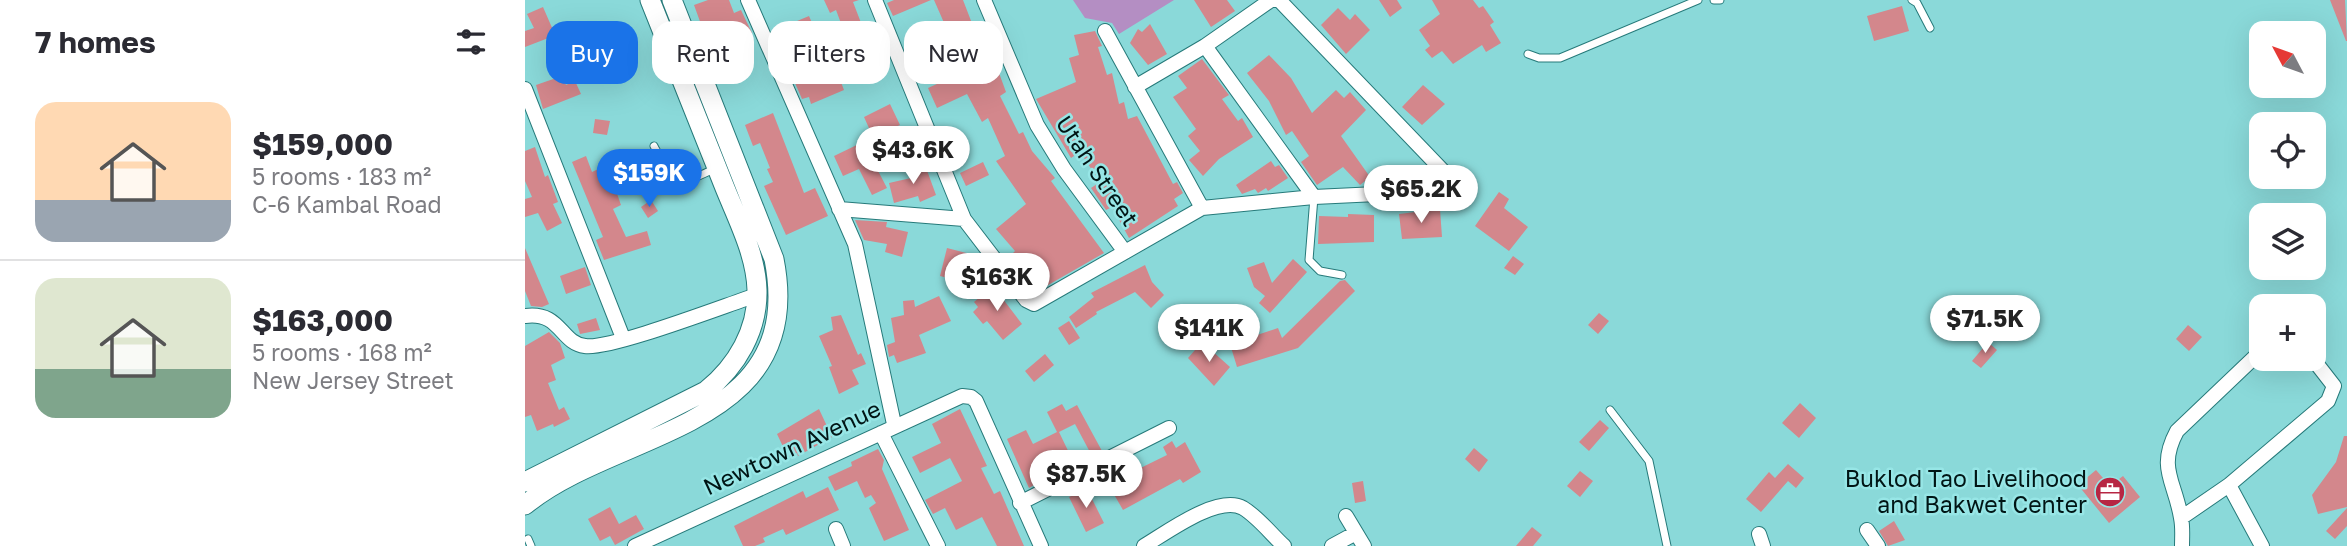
<!DOCTYPE html>
<html lang="en">
<head>
<meta charset="utf-8">
<style>
	:root { --surface:#fff; --page:#f7f7f7; --text:#2b2b33; --muted:#7c7c81; --line:#e1e1e2; --accent:#1a73e8 }
	body { margin:0; font-family:"Golos Text",sans-serif; background:var(--page); color:var(--text); height:100vh; display:flex; flex-direction:column; font-size:26px; white-space:nowrap }
	* { box-sizing:border-box; margin:0 }
	p { font-size:23px; color:var(--muted) }
	.icon { flex:none; width:38px; height:38px; fill:none; stroke:currentColor; stroke-width:2; stroke-linecap:round; stroke-linejoin:round }
	.map { position:relative; flex:1; overflow:hidden }
	.side { display:flex; flex-direction:column; background:var(--surface); width:525px }
	.side>* { flex:none }
	.top-card { position:absolute; left:21px; top:21px; width:665px; height:63px; display:flex; gap:14px }
	.needle { width:46px; rotate:311deg }
	.fabs { position:absolute; left:1724px; top:21px; display:grid; gap:14px }
	.fabs a { display:grid; place-items:center; width:77px; height:77px; border-radius:14px; background:var(--surface); box-shadow:0 7px 28px #0002; font-size:35px }
	.price { position:absolute; translate:-50% -60px; padding:0 16px; border-radius:24px; background:#fff; color:#222; font-size:23px; line-height:46px; filter:drop-shadow(0 2px 4px #0008) }
	.price::after { content:''; position:absolute; left:50%; top:42px; width:21px; height:16px; margin-left:-10px; background:inherit; clip-path:polygon(0 0,100% 0,50% 100%) }
	.price.current { background:var(--accent); color:#fff }
	ul { padding:0; list-style:none }
	li { display:flex; align-items:center; gap:21px; height:175px; padding:0 35px }
	li+li { border-top:2px solid var(--line) }
	li span { display:grid; place-items:center; flex:none; width:196px; height:140px; border-radius:21px; color:#555 }
	li>.icon { margin-inline-start:auto }
	span .icon { width:84px; height:84px; fill:#fffc; stroke-width:1 }
	li b { font-size:30px }
	h2 { display:flex; justify-content:space-between; align-items:center; height:84px; padding:0 35px; font-size:30px }
	.tag { padding:0 24px; border-radius:21px; background:var(--surface); box-shadow:0 7px 28px #0002; font-size:24px; line-height:63px }
	.tag.current { background:var(--accent); color:#fff }
	main { display:flex; flex:1; min-height:0 }
	.map>svg:first-child { display:block }
</style>
</head>
<body>
<main>
<section class="side">
<h2>7 homes<svg class="icon" aria-label="filters" viewBox="0 0 24 24"><path d="M4 7h16M4 17h16"/><circle cx="9" cy="7" r="2"/><circle cx="15" cy="17" r="2"/></svg></h2>
<ul>
<li><span style="background:linear-gradient(#ffd9b3 70%,#9aa5b1 0)"><svg class="icon" aria-label="home" viewBox="0 0 24 24"><path d="M3 11l9-7 9 7M6 9v11h12V9"/></svg></span><div><b>$159,000</b><p>5 rooms · 183 m²</p><p>C-6 Kambal Road</p></div></li>
<li><span style="background:linear-gradient(#dfe7d0 65%,#7fa58c 0)"><svg class="icon" aria-label="home" viewBox="0 0 24 24"><path d="M3 11l9-7 9 7M6 9v11h12V9"/></svg></span><div><b>$163,000</b><p>5 rooms · 168 m²</p><p>New Jersey Street</p></div></li>
</ul>
</section>
<div class="map">
<svg width="1822" height="546" viewBox="0 0 1822 546">
	<rect width="100%" height="100%" fill="#8ad9d9"/>
	<path fill="#b48ec3" d="M 548,0 L 649,0 L 594,34 L 587,23 L 560,18 Z"/>
	<path fill="#d3878c" d="M 183,0 L 204,0 L 209,13 L 216,10 L 227,33 L 183,53 L 173,29 L 177,27 L 169,5 Z
		M 299,0 L 334,0 L 328,2 L 338,28 L 346,25 L 350,37 L 340,41 L 344,52 L 317,62 L 311,46 L 323,42 L 311,10 L 305,13 Z
		M 369,0 L 406,0 L 368,16 L 362,3 Z
		M 409,0 L 438,0 L 463,65 L 470,62 L 481,92 L 475,96 L 494,134 L 498,132 L 507,151 L 530,178 L 526,181 L 579,253 L 518,288 L 487,254 L 490,251 L 471,229 L 501,204 L 471,161 L 480,156 L 463,118 L 457,122 L 442,94 L 412,108 L 403,88 L 443,70 L 427,22 L 420,25 Z
		M 669,0 L 702,0 L 710,11 L 686,27 Z
		M 854,0 L 872,0 L 877,8 L 865,17 Z
		M 907,0 L 948,0 L 954,8 L 958,6 L 969,22 L 965,25 L 976,43 L 961,52 L 957,45 L 928,64 L 917,51 L 907,58 L 900,50 L 905,46 L 894,30 L 915,14 Z
		M 1805,0 L 1820,0 L 1822,41 L 1821,41 Z
		M 1377,6 L 1384,31 L 1349,41 L 1342,16 Z
		M 18,7 L 28,30 L 40,24 L 45,34 L 28,43 L 26,37 L 0,47 L 0,31 L 9,28 L 2,14 Z
		M 813,8 L 825,20 L 830,14 L 845,30 L 821,54 L 796,25 Z
		M 284,16 L 294,39 L 280,45 L 291,71 L 309,64 L 319,90 L 286,104 L 284,97 L 277,99 L 253,44 L 258,42 L 253,29 Z
		M 625,24 L 642,54 L 623,65 L 605,43 L 613,29 L 617,32 Z
		M 570,31 L 577,46 L 573,47 L 582,75 L 587,73 L 594,104 L 599,102 L 603,119 L 612,116 L 648,184 L 652,182 L 658,193 L 649,199 L 653,206 L 604,238 L 587,207 L 581,210 L 566,188 L 575,182 L 555,152 L 546,158 L 511,99 L 551,82 L 544,58 L 554,55 L 549,35 Z
		M 744,55 L 766,78 L 787,113 L 811,90 L 819,98 L 825,92 L 841,110 L 816,136 L 845,177 L 835,185 L 818,167 L 792,185 L 776,162 L 784,156 L 767,131 L 761,135 L 744,101 L 722,73 Z
		M 677,59 L 704,95 L 697,99 L 713,121 L 717,118 L 728,137 L 694,159 L 678,176 L 664,160 L 675,151 L 663,136 L 671,129 L 648,97 L 662,88 L 653,76 Z
		M 37,76 L 41,85 L 50,81 L 56,94 L 18,109 L 11,85 Z
		M 898,85 L 920,104 L 897,125 L 877,107 Z
		M 365,104 L 375,125 L 348,137 L 339,117 Z
		M 248,113 L 279,193 L 290,188 L 303,216 L 261,235 L 239,186 L 248,182 L 242,169 L 245,168 L 235,143 L 228,146 L 220,125 Z
		M 70,119 L 85,121 L 82,135 L 68,133 Z
		M 338,142 L 362,188 L 347,195 L 334,169 L 318,176 L 309,156 Z
		M 10,147 L 20,177 L 23,175 L 33,202 L 28,204 L 37,223 L 22,231 L 13,213 L 0,217 L 0,199 L 7,197 L 0,181 L 0,151 Z
		M 61,156 L 67,172 L 82,165 L 96,205 L 88,209 L 101,237 L 122,231 L 126,245 L 79,260 L 71,240 L 78,237 L 47,162 Z
		M 98,156 L 100,169 L 88,171 L 86,158 Z
		M 746,161 L 750,167 L 754,165 L 763,178 L 743,191 L 741,188 L 733,193 L 730,189 L 717,194 L 711,185 Z
		M 458,162 L 464,175 L 441,186 L 435,173 Z
		M 400,165 L 411,195 L 395,202 L 393,196 L 369,203 L 364,183 L 386,178 L 383,172 Z
		M 974,192 L 984,199 L 979,208 L 1003,227 L 984,251 L 950,226 Z
		M 126,200 L 133,211 L 123,218 L 116,207 Z
		M 915,209 L 917,237 L 877,239 L 874,214 Z
		M 823,214 L 849,215 L 849,242 L 793,244 L 794,216 L 823,217 Z
		M 330,220 L 362,222 L 361,227 L 383,232 L 377,257 L 360,252 L 362,244 L 339,240 Z
		M 0,248 L 24,304 L 17,307 L 6,306 L 0,291 Z
		M 422,248 L 449,255 L 442,283 L 415,276 Z
		M 988,256 L 999,264 L 990,275 L 979,268 Z
		M 768,259 L 782,272 L 745,313 L 734,303 L 740,296 L 729,287 L 722,268 L 739,262 L 747,283 Z
		M 620,265 L 627,282 L 639,295 L 626,308 L 610,292 L 571,312 L 572,314 L 551,328 L 544,317 L 569,297 L 566,293 Z
		M 60,267 L 66,285 L 41,294 L 35,276 Z
		M 820,280 L 830,291 L 773,348 L 712,367 L 705,344 L 753,328 L 757,338 L 815,281 Z
		M 468,286 L 497,324 L 478,340 L 462,321 L 458,324 L 448,312 L 453,307 L 449,302 Z
		M 414,296 L 426,321 L 394,335 L 401,353 L 372,363 L 369,355 L 364,357 L 362,345 L 370,342 L 366,318 L 379,315 L 378,301 L 389,300 L 390,307 Z
		M 1074,313 L 1084,321 L 1073,334 L 1063,325 Z
		M 316,315 L 333,355 L 336,353 L 341,364 L 327,370 L 334,384 L 314,394 L 304,367 L 307,366 L 294,336 L 308,330 L 306,317 Z
		M 71,318 L 75,330 L 55,334 L 52,324 Z
		M 544,321 L 555,338 L 544,345 L 533,328 Z
		M 1663,325 L 1677,337 L 1664,351 L 1651,339 Z
		M 24,332 L 35,343 L 40,358 L 26,365 L 31,380 L 23,383 L 34,410 L 39,407 L 45,419 L 29,427 L 28,424 L 12,431 L 6,415 L 0,417 L 0,346 Z
		M 677,342 L 705,367 L 689,386 L 663,358 Z
		M 1463,342 L 1472,350 L 1456,368 L 1447,361 Z
		M 520,354 L 529,365 L 509,382 L 500,371 Z
		M 1275,403 L 1291,418 L 1274,438 L 1257,423 Z
		M 537,404 L 541,411 L 552,405 L 577,451 L 567,456 L 550,424 L 534,432 L 548,461 L 504,488 L 482,439 L 501,430 L 508,444 L 532,432 L 522,412 Z
		M 294,409 L 307,437 L 273,456 L 272,453 L 263,457 L 252,434 Z
		M 435,409 L 462,466 L 456,468 L 469,494 L 475,491 L 499,546 L 472,546 L 457,517 L 431,530 L 420,508 L 408,514 L 400,500 L 437,481 L 425,458 L 395,473 L 387,457 L 416,443 L 407,424 Z
		M 1075,420 L 1084,428 L 1064,451 L 1054,442 Z
		M 1819,436 L 1822,436 L 1822,507 L 1793,514 L 1787,495 L 1811,462 Z
		M 647,441 L 651,448 L 660,442 L 676,472 L 658,483 L 655,479 L 598,510 L 583,484 L 642,455 L 638,447 Z
		M 949,448 L 963,460 L 954,472 L 940,459 Z
		M 353,449 L 359,460 L 357,469 L 384,530 L 359,541 L 344,508 L 351,503 L 346,495 L 340,498 L 332,481 L 310,491 L 303,477 L 327,466 L 326,462 Z
		M 1263,464 L 1279,478 L 1271,488 L 1263,481 L 1236,512 L 1221,499 L 1244,472 L 1250,478 Z
		M 1571,470 L 1585,486 L 1598,476 L 1615,497 L 1584,523 L 1553,485 Z
		M 1055,471 L 1068,481 L 1055,497 L 1042,486 Z
		M 838,481 L 841,501 L 830,503 L 827,483 Z
		M 303,487 L 314,510 L 261,535 L 258,529 L 238,538 L 240,542 L 230,546 L 218,546 L 209,526 L 278,491 L 281,498 Z
		M 562,489 L 579,523 L 561,532 L 544,497 Z
		M 85,507 L 94,524 L 111,515 L 119,529 L 90,545 L 85,536 L 75,541 L 63,519 Z
		M 1822,508 L 1822,526 L 1810,539 L 1801,531 Z
		M 1369,521 L 1380,540 L 1363,546 L 1354,531 Z
		M 1007,527 L 1017,535 L 1008,546 L 991,546 Z"/>
	<g fill="none" stroke-linecap="round" stroke-linejoin="round">
		<g stroke="#267a7a" stroke-width="9">
			<path id="service" d="M 1189,0 L 1195,0
				M 1387,0 L 1392,3 L 1405,28
				M 1003,54 L 1014,58 L 1035,58 L 1173,0
				M 129,146 C 151,188 149,188 191,168
				M 789,197 L 784,260 L 795,271 L 817,275
				M 1085,410 L 1124,461 L 1142,546
				M 3,539 L 6,546"/>
		</g>
		<g stroke="#267a7a" stroke-width="16">
			<path id="minor" d="M 223,0 L 330,244 L 369,424
				M 350,0 L 439,219 L 501,300 L 509,304 L 677,208 L 789,197 L 915,191 L 920,184 L 919,172 L 754,0
				M 459,0 L 512,125 L 539,169 L 600,252
				M 580,31 L 677,208
				M 680,46 L 789,197
				M 610,87 L 680,46 L 746,0 L 754,0
				M 0,89 L 98,338
				M 314,209 L 439,219
				M 0,316 C 36,311 35,343 60,346 C 85,350 201,305 232,295
				M 356,433 L 413,546
				M 1704,485 L 1737,546
				M 495,503 L 644,428
				M 821,516 L 839,546
				M 1656,518 L 1704,485 L 1803,401 L 1809,386 L 1788,359
				M 311,529 L 318,546
				M 1342,530 L 1353,546
				M 1234,534 L 1238,546
				M 110,546 L 437,396 L 446,397 L 451,401 L 516,546
				M 619,546 C 641,533 693,494 718,508 C 733,517 746,534 759,546
				M 807,546 L 831,533
				M 1657,546 C 1657,537 1658,527 1656,518 C 1650,481 1632,468 1652,431 L 1736,351"/>
		</g>
		<g stroke="#267a7a" stroke-width="21">
			<path id="secondary" d="M 0,482 L 181,391 C 212,366 233,330 232,290 C 231,255 213,220 200,188 C 175,125 150,63 125,0
				M 0,505 C 92,429 283,430 249,259 L 147,0"/>
		</g>
		<use href="#service" stroke="#fff" stroke-width="7"/>
		<use href="#minor" stroke="#fff" stroke-width="14"/>
		<use href="#secondary" stroke="#fff" stroke-width="19"/>
	</g>
	<defs>
		<g id="office-disc" transform="scale(1.575)"><circle r="9.5" fill="#b72643" stroke="#97e6e6"/><path d="M-6-3h4V-5.5h4V-3h4V5H-6ZM-1-4.5V-3h2v-1.5ZM-6 0V1H6V0Z" fill="#fff"/></g>
	</defs>
	<g fill-rule="evenodd">
		<use href="#office-disc" x="1585" y="492"/>
	</g>
	<g text-anchor="middle" stroke-width="5" stroke-linejoin="round" paint-order="stroke">
		<g font-size="23" fill="#001515" stroke="#97e6e6">
			<text transform="translate(572 171) rotate(56)" y="8">Utah Street</text>
			<text transform="translate(267 448) rotate(-25)" y="8">Newtown Avenue</text>
		</g>
		<g font-size="23" fill="#001515" stroke="#97e6e6" text-anchor="end">
			<text x="1562" y="487">Buklod Tao Livelihood<tspan x="1562" dy="26">and Bakwet Center</tspan></text>
		</g>
	</g>
</svg>
<div class="fabs">
<a><svg class="needle" viewBox="-14 -14 28 28"><path d="M0-13l5 13h-10z" fill="#e53935"/><path d="M0 13l5-13h-10z" fill="#7c7c81"/></svg></a>
<a><svg class="icon" aria-label="locate" viewBox="0 0 24 24"><circle cx="12" cy="12" r="6"/><path d="M12 2v4M12 18v4M2 12h4M18 12h4"/></svg></a>
<a><svg class="icon" aria-label="layers" viewBox="0 0 24 24"><path d="M12 4l9 5-9 5-9-5zM3 14l9 5 9-5"/></svg></a>
<a>+</a>
</div>
<b class="price" style="left:388px;top:186px">$43.6K</b>
<b class="price current" style="left:124px;top:209px">$159K</b>
<b class="price" style="left:896px;top:225px">$65.2K</b>
<b class="price" style="left:472px;top:313px">$163K</b>
<b class="price" style="left:1460px;top:355px">$71.5K</b>
<b class="price" style="left:684px;top:364px">$141K</b>
<b class="price" style="left:561px;top:510px">$87.5K</b>
<div class="top-card">
<a class="tag current">Buy</a>
<a class="tag">Rent</a>
<a class="tag">Filters</a>
<a class="tag">New</a>
</div>
</div>
</main>
</body>
</html>
